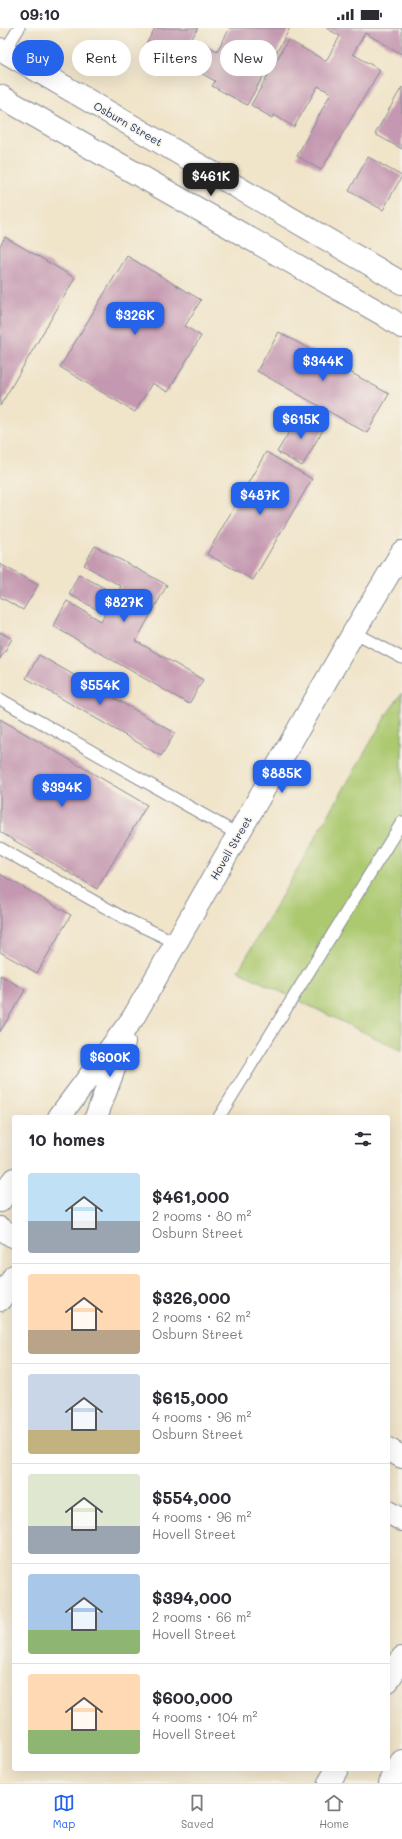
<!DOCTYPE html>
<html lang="en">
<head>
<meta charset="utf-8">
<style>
	:root { --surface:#fff; --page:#f2f2f3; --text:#2b2b33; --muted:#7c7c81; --line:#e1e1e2; --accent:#2563eb }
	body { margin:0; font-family:Mali,sans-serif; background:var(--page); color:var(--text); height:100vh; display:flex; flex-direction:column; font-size:15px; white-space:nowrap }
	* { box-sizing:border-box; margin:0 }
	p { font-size:13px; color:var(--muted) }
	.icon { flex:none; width:22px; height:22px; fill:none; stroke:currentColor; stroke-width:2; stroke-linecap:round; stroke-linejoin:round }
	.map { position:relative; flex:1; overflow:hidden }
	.sheet { position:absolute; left:12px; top:1087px; width:378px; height:656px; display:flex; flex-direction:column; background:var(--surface); border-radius:4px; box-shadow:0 4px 16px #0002 }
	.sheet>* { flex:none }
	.guide { position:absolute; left:12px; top:12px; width:378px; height:36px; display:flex; gap:8px }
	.price { position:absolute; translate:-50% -34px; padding:0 9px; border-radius:8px; background:var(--accent); color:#fff; font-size:13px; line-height:26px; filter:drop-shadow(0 1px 2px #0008) }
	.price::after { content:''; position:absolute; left:50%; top:24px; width:12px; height:9px; margin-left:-6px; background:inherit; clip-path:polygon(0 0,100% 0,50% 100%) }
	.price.active { background:#222; color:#fff }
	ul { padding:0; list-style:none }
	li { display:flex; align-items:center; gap:12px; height:100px; padding:0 16px }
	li+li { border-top:1px solid var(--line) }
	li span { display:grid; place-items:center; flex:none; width:112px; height:80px; border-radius:4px; color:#555 }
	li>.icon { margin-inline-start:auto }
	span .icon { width:48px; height:48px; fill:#fffc; stroke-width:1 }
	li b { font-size:17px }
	h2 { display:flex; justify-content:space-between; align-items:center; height:48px; padding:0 16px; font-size:17px }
	.pill { padding:0 14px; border-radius:18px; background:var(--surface); box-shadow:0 4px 16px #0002; font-size:14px; line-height:36px }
	.pill.active { background:var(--accent); color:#fff }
	.status { display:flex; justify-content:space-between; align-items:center; height:28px; padding:0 20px; background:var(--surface); direction:ltr }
	.status svg { height:11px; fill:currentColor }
	.tab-bar { display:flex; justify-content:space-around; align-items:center; height:56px; border-top:1px solid var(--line); background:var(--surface); font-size:11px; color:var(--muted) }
	.tab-bar a { display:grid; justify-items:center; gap:2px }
	.tab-bar .active { color:var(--accent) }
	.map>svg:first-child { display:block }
</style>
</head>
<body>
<div class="status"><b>09:10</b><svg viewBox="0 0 49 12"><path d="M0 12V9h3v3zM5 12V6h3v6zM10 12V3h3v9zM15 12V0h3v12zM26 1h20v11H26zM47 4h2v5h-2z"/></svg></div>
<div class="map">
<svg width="402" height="1755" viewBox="0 0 402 1755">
	<rect width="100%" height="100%" fill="#f7f3e8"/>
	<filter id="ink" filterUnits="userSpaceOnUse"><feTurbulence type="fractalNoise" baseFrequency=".025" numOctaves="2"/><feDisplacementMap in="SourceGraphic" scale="8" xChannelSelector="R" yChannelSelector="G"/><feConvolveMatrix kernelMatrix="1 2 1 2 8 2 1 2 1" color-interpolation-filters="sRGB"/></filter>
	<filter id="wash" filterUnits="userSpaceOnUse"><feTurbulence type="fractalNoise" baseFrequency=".012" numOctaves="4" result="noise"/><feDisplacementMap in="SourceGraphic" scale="16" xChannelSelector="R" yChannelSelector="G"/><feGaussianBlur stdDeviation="0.9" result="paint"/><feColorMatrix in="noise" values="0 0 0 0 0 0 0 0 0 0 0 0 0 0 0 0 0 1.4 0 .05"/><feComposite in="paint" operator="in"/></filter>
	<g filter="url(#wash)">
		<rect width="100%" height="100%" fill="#f0e4c9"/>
		<path fill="#acc970" stroke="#647c67" d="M 402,665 L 402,1023 L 238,943 L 387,686 Z"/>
		<g id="blocks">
			<path fill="#c498b0" d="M 155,0 L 198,0 L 176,38 L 144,20 Z
				M 230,0 L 290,0 L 247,77 L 212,58 L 215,53 L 192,40 L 205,16 L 217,23 Z
				M 326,0 L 402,0 L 402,26 L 365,5 L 353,26 L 380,42 L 321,142 L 297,128 L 331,65 L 318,58 L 294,99 L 274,87 L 272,90 L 251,77 L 288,12 L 326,33 L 340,8 Z
				M 402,59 L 402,121 L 375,106 Z
				M 368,129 L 402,148 L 383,182 L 349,163 Z
				M 5,209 L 75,250 L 0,378 L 0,218 Z
				M 127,228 L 201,272 L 185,298 L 201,308 L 168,364 L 152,355 L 135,384 L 60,339 Z
				M 279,304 L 389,366 L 367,405 L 257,343 Z
				M 300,386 L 324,400 L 302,438 L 277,424 Z
				M 266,424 L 312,451 L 253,552 L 207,526 Z
				M 95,518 L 167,557 L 136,613 L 203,652 L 189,676 L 53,598 L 67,573 L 101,593 L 105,586 L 69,566 L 79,546 L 117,567 L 121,558 L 84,537 Z
				M 0,536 L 38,557 L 23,582 L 0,569 Z
				M 0,604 L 12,611 L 0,631 Z
				M 39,627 L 175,705 L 161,728 L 26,650 Z
				M 0,691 L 147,777 L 97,861 L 0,804 Z
				M 0,846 L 71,887 L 37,945 L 0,924 Z
				M 0,947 L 25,962 L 0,1004 Z"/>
		</g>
	</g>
	<g filter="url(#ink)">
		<use href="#blocks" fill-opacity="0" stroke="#868a94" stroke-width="1"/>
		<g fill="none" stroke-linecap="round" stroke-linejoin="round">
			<g stroke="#868a94" stroke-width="13">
				<path id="lane" d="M 4,24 L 19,0
					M 354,604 L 402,630
					M 0,671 L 239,807
					M 0,820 L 124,890 L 177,915
					M 219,1089 L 402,794"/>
			</g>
			<g stroke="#868a94" stroke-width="24">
				<path id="secondary" d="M 0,21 L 402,255
					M 0,68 L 384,287 L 402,299
					M 59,1089 L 133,990 L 354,604 L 402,524
					M 96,1089 L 124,1014
					M 0,1173 L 14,1151
					M 0,1200 L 14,1209
					M 0,1272 L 14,1248
					M 388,1421 L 402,1429
					M 388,1484 L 402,1492
					M 388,1653 L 402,1630
					M 329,1755 L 337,1741
					M 390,1755 L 402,1733"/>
			</g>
			<use href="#lane" stroke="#fff" stroke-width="11"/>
			<use href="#secondary" stroke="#fff" stroke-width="22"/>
		</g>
	</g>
	<g text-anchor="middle" stroke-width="3" stroke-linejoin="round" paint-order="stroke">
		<g font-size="11" fill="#1b2f5e" stroke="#f7f3e8">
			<text transform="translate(128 96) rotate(30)" y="4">Osburn Street</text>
			<text transform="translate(231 820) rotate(-60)" y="4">Hovell Street</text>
		</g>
	</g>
</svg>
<b class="price active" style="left:211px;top:169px">$461K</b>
<b class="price" style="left:135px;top:308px">$326K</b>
<b class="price" style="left:323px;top:354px">$344K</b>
<b class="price" style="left:301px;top:412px">$615K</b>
<b class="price" style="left:260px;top:488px">$487K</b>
<b class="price" style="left:124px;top:595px">$827K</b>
<b class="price" style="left:100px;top:678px">$554K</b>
<b class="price" style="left:282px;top:766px">$885K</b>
<b class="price" style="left:62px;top:780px">$394K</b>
<b class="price" style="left:110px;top:1050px">$600K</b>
<div class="guide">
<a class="pill active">Buy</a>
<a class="pill">Rent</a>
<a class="pill">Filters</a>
<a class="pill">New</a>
</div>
<section class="sheet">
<h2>10 homes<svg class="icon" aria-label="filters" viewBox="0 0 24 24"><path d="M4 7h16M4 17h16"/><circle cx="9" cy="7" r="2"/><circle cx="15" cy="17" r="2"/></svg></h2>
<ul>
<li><span style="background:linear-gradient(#bfe0f5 60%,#9aa5b1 0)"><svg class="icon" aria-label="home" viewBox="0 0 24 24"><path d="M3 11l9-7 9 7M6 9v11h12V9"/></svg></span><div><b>$461,000</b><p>2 rooms · 80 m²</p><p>Osburn Street</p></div></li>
<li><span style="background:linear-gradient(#ffd9b3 70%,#b9a48a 0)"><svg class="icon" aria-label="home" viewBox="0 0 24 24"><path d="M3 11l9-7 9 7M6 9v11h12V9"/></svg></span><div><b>$326,000</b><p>2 rooms · 62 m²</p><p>Osburn Street</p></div></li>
<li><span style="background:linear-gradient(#c9d6e8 70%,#c2b280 0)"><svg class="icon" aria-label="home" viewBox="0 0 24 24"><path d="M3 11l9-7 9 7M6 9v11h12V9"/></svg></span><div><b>$615,000</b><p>4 rooms · 96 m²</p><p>Osburn Street</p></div></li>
<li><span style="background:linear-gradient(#dfe7d0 65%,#9aa5b1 0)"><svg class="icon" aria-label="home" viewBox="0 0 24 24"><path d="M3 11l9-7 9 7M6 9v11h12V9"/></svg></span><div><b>$554,000</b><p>4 rooms · 96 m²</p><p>Hovell Street</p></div></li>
<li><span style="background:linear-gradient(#a9c7e8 70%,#8fb573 0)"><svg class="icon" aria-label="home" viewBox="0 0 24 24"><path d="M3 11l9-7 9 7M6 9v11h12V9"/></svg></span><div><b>$394,000</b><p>2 rooms · 66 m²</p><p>Hovell Street</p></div></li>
<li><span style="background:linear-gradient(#ffd9b3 70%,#8fb573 0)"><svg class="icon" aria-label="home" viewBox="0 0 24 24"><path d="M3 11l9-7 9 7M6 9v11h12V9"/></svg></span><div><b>$600,000</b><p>4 rooms · 104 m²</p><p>Hovell Street</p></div></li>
</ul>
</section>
</div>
<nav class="tab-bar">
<a class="active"><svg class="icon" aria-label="map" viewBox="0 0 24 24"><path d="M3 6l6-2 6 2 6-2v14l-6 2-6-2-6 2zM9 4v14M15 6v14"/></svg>Map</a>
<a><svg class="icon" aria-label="saved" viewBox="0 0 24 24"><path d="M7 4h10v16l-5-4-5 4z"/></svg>Saved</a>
<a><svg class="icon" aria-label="home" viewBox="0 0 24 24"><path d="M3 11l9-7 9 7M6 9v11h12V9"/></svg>Home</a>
</nav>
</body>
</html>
